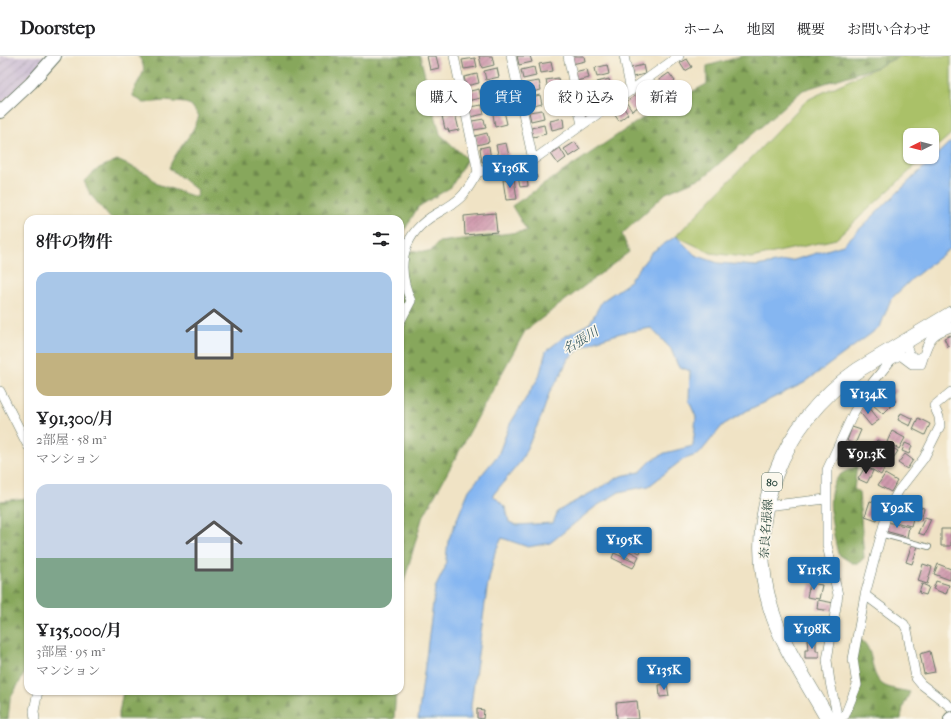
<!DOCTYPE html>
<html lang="ja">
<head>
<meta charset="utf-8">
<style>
	:root { --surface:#fff; --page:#f2f2f2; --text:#202124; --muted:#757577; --line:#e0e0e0; --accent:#1f6fb2 }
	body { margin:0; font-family:"IM FELL French Canon","Noto Serif JP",serif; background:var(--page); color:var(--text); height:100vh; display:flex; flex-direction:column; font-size:15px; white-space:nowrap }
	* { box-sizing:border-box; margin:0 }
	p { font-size:13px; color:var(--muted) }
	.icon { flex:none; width:22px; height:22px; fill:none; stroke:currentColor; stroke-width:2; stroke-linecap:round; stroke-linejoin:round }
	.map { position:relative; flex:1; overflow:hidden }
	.side { position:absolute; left:24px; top:159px; width:380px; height:480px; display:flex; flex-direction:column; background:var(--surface); border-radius:12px; box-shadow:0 1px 3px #0004 }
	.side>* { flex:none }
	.hud { position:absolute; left:416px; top:24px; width:380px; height:36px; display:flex; gap:8px }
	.needle { width:26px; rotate:264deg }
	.tools { position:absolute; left:903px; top:72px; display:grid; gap:8px }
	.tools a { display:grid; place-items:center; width:36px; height:36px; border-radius:8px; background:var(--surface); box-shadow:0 1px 3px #0004; font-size:20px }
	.price { position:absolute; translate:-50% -34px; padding:0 9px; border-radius:4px; background:var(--accent); color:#fff; font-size:13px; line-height:26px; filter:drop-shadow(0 1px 2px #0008) }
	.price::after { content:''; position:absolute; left:50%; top:24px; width:12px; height:9px; margin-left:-6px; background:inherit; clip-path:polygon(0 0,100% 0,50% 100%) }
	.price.active { background:#222; color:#fff }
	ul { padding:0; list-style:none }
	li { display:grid; align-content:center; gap:8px; height:212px; padding:0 12px }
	li span { display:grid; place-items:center; height:124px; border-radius:12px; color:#555 }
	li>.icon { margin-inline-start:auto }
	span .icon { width:72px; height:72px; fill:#fffc; stroke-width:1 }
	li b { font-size:17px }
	h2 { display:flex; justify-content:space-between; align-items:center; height:48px; padding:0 12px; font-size:17px }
	.chip { padding:0 14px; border-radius:12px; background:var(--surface); box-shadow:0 1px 3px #0004; font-size:14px; line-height:36px }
	.chip.active { background:var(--accent); color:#fff }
	header { display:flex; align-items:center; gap:24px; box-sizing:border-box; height:56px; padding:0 20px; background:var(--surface); border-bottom:1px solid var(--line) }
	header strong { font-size:19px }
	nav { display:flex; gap:22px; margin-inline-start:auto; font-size:14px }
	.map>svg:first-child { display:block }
</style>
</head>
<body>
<header>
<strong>Doorstep</strong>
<nav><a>ホーム</a><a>地図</a><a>概要</a><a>お問い合わせ</a></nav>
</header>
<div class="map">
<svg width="951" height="663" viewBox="0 0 951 663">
	<defs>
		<pattern id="industrial-furrows" width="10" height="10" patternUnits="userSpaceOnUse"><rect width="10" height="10" fill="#ccbed3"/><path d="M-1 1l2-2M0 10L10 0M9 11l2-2" fill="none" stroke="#a59cac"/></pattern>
		<pattern id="forest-firs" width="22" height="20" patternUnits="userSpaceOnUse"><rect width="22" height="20" fill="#87a75c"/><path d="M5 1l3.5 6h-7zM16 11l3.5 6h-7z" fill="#6e894d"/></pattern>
		<pattern id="building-hatch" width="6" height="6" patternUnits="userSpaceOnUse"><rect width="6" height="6" fill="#d09aad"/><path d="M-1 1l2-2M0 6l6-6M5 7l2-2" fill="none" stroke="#a87f8e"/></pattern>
	</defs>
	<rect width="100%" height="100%" fill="#fbf7ec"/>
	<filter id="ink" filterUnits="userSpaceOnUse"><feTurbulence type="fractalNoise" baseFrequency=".025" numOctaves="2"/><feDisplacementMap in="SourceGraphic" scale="8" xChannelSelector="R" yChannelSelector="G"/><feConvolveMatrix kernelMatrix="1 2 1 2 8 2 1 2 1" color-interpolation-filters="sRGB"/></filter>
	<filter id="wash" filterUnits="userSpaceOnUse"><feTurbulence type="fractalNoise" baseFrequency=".012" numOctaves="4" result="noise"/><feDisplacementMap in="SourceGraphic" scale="16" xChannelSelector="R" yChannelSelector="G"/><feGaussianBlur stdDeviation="0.9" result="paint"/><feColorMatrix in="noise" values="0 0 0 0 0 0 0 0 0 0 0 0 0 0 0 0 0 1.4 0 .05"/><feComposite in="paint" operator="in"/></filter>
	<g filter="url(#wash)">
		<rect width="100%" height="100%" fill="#f0e3c5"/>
		<path fill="url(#industrial-furrows)" d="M 0,0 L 47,0 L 15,35 L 0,48 Z"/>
		<path fill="#aac167" stroke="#647f4e" d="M 901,0 L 951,0 L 951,78 L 932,95 L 932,79 L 910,79 L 910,101 L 925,101 L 836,183 L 751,202 L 711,197 L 676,180 L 807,44 Z"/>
		<path fill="url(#forest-firs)" stroke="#537248" d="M 138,0 L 420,0 L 440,78 L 467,103 L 451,131 L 418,151 L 400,182 L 400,163 L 111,163 L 90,138 L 84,125 L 99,112 L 117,104 L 148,118 L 157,128 L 196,141 L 198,135 L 169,112 C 176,93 193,80 199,60 L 191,49 L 185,47 L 165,45 L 144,47 L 133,40 C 135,22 152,18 138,0 Z
			M 743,0 L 898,0 L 877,11 L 803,34 L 705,120 L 666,137 L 622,178 L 629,196 L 525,275 L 422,463 L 401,536 L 400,549 L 400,188 L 405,194 L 430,196 L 439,186 L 527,175 L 512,150 L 647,59 L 707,28 L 707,10 Z
			M 857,410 L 854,433 L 859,436 L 864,502 L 859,507 L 852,507 L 838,498 C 834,478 822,435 840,419 C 844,415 852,413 857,410 Z
			M 28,442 L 28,611 L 10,643 L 8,663 L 0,663 L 0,445 Z
			M 858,582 C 877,592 867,615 882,628 C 888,633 902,634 910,636 L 903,651 L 901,663 L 849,663 L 861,630 L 855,603 Z
			M 123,635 L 396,635 L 394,663 L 118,663 Z"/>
		<path fill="#85b6f1" stroke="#527a92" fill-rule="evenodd" d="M 951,85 L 951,192 L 913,222 L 891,243 L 880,271 L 804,327 L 748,354 L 723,369 L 699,398 L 682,404 L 649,430 L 619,436 L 595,451 L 550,487 L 528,491 L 502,482 L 495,496 L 487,533 L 471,649 L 471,663 L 418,663 L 435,532 L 445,512 L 448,485 L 469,434 L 498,399 L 510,368 L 539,321 L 546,295 L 564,281 L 590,267 L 602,245 L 627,228 L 652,196 L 676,180 L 695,199 L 718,207 L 756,210 L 794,204 L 843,189 ZM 651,272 L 671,293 L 678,310 L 690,315 L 689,345 L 696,361 L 693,390 L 665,397 L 652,404 L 640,416 L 621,420 L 558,455 L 553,467 L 517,469 L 509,466 L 506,452 L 493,439 L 521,405 L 542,359 L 550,335 L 560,320 L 568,303 L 582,291 L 598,284 L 621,277 Z"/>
		<g id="blocks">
			<path fill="url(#building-hatch)" d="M 427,0 L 436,0 L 439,12 L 430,14 Z
				M 479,0 L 492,0 L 494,9 L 482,12 Z
				M 517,0 L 530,0 L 532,6 L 519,9 Z
				M 570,0 L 584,0 L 585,5 L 572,8 Z
				M 475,2 L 477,11 L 464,13 L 462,4 Z
				M 687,3 L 692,11 L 685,15 L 680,7 Z
				M 551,6 L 553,15 L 541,17 L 539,8 Z
				M 607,9 L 609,18 L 597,21 L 595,12 Z
				M 643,9 L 645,18 L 633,21 L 631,12 Z
				M 534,11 L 536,20 L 523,23 L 521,14 Z
				M 497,12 L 499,21 L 486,24 L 484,15 Z
				M 587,13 L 589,22 L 576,25 L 574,16 Z
				M 669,17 L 675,25 L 662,34 L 656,26 Z
				M 477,18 L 479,27 L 466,30 L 464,21 Z
				M 558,22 L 560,31 L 548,33 L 546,24 Z
				M 609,23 L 611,33 L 599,35 L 597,26 Z
				M 498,25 L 501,38 L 487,41 L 484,28 Z
				M 539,25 L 541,34 L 528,37 L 526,27 Z
				M 444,28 L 446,37 L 433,40 L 431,31 Z
				M 652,30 L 657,39 L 649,43 L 644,34 Z
				M 479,33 L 481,42 L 468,45 L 466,36 Z
				M 592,33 L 594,42 L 581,44 L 579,35 Z
				M 560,37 L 561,46 L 549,48 L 547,39 Z
				M 638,38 L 644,47 L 632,55 L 626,46 Z
				M 540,39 L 542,48 L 530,51 L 528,42 Z
				M 445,42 L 448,56 L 439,58 L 436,44 Z
				M 594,48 L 596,57 L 583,59 L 582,50 Z
				M 621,48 L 628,58 L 619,65 L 612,55 Z
				M 482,49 L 484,58 L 471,61 L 469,51 Z
				M 542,54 L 544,62 L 531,65 L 529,56 Z
				M 504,55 L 507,68 L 495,71 L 493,58 Z
				M 455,57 L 459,74 L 449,76 L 448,73 L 445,73 L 442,60 Z
				M 563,62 L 564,71 L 552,74 L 550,65 Z
				M 484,63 L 486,72 L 474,74 L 472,65 Z
				M 544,69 L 546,78 L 533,81 L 531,72 Z
				M 487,77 L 489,86 L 477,89 L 475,80 Z
				M 575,86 L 580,94 L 569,101 L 564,93 Z
				M 506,87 L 509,100 L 499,102 L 496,89 Z
				M 489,90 L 491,104 L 482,106 L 480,92 Z
				M 560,92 L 566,102 L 558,108 L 551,98 Z
				M 535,110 L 537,122 L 530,123 L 528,111 Z
				M 526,113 L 528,130 L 520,131 L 517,115 Z
				M 514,122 L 517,143 L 506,144 L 503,124 Z
				M 495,157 L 497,176 L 465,179 L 464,160 Z
				M 951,279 L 951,289 L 948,291 L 944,282 Z
				M 890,327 L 896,335 L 892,339 L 885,331 Z
				M 884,334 L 896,345 L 883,358 L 871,347 Z
				M 866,347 L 879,364 L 871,370 L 858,354 Z
				M 901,357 L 913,363 L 910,370 L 898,364 Z
				M 918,362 L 930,368 L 925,379 L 913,373 Z
				M 852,371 L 861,374 L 855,388 L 847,385 Z
				M 892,375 L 905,382 L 899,393 L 887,386 Z
				M 877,384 L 898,395 L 894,401 L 873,391 Z
				M 905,387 L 912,390 L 909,398 L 902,395 Z
				M 874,394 L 890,402 L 881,419 L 866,410 Z
				M 905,398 L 913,404 L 907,413 L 898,407 Z
				M 865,411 L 873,415 L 867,427 L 858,423 Z
				M 885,418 L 897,425 L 891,436 L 878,429 Z
				M 870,445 L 882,449 L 877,464 L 865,460 Z
				M 917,450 L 924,452 L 921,465 L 914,463 Z
				M 898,454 L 914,459 L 911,470 L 895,466 Z
				M 925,461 L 931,463 L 924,479 L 918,477 Z
				M 887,466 L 909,471 L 907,481 L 885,475 Z
				M 941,473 L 951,473 L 951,490 L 941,490 Z
				M 633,488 L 642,492 L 640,497 L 631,493 Z
				M 912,488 L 918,490 L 912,508 L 906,506 Z
				M 623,492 L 639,500 L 636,506 L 620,497 Z
				M 614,497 L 636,507 L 633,512 L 612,502 Z
				M 923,508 L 932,511 L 927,528 L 918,525 Z
				M 938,508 L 951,513 L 950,524 L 934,518 Z
				M 936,525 L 949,529 L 946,538 L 933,533 Z
				M 810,527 L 822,529 L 819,543 L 807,541 Z
				M 922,528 L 929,531 L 926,539 L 919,537 Z
				M 818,544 L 834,547 L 832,555 L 817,553 Z
				M 807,583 L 816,583 L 816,595 L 819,595 L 819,602 L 805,602 L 805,594 L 808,594 Z
				M 930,595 L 935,616 L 924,618 L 920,598 Z
				M 667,628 L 669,640 L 660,641 L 659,629 Z
				M 637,645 L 639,663 L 617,663 L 616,647 Z
				M 477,653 L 484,654 L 483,663 L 477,662 Z"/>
		</g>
	</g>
	<g filter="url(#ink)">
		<use href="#blocks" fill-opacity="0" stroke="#687767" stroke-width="1"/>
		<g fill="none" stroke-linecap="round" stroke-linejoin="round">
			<g stroke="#687767" stroke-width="6">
				<path id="service" d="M 880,478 L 929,491"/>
			</g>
			<g stroke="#687767" stroke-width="10">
				<path id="minor" d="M 511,0 L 533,104
					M 568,0 L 582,69
					M 624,0 L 631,35
					M 478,116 L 533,104 L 679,0
					M 400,266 L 411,245 C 397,214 400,182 431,161 C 440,155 452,150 461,141 C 468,134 473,124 478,116 L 454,0
					M 904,286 L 910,299 L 917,303 L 924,299 C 929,281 934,277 951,271
					M 0,335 L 28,390
					M 951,336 L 934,350 L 939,361 L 940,370 L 924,402 L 899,434 L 888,453 L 865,539 L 904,568 L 907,574 L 916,622 L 921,628 L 951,651
					M 766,450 L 826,443
					M 838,662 L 845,659 L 857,629 L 853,603 L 865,539
					M 35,663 L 34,655 L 38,635
					M 838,663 L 830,626 L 827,604 L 838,539 L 827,489 L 827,414 L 854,356 L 869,331 L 891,304 L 900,299 L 912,308 L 921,308 L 924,299"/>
			</g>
			<g stroke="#687767" stroke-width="14">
				<path id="tertiary" d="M 0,56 L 31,27 L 55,0
					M 950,663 L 951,662"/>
			</g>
			<g stroke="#687767" stroke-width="16">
				<path id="primary" d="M 828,663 C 808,627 783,592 771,553 C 743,461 781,367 858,314 L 951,258"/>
			</g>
			<use href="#service" stroke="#fff" stroke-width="4.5"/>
			<use href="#minor" stroke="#fff" stroke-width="9"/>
			<use href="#tertiary" stroke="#fff" stroke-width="12"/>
			<use href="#primary" stroke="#fff" stroke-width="15"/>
		</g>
	</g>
	<g text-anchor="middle" stroke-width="3" stroke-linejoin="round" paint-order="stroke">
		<rect fill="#fbf7ec" stroke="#61756b" stroke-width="1" x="762" y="417" width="20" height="18" rx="3"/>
		<g font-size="11" font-weight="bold" fill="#1f3d34">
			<text x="772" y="430">80</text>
		</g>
		<g font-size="12" fill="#1f3d34" stroke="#fbf7ec">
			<text transform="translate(766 473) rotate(-86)" y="4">奈良名張線</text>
		</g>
		<g font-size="13" font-style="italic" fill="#385b63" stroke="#fbf7ec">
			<text transform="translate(580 284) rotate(-32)" y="5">名張川</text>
		</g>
	</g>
</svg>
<div class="tools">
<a><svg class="needle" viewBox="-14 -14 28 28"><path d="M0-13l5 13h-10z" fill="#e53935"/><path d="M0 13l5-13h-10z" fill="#757577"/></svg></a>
</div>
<b class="price" style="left:510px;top:133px">¥136K</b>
<b class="price" style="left:868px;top:359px">¥134K</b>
<b class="price active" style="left:866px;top:419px">¥91.3K</b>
<b class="price" style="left:897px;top:473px">¥92K</b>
<b class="price" style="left:624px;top:505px">¥195K</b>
<b class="price" style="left:814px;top:535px">¥115K</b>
<b class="price" style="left:812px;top:594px">¥198K</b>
<b class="price" style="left:664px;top:635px">¥135K</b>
<div class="hud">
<a class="chip">購入</a>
<a class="chip active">賃貸</a>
<a class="chip">絞り込み</a>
<a class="chip">新着</a>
</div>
<section class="side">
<h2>8件の物件<svg class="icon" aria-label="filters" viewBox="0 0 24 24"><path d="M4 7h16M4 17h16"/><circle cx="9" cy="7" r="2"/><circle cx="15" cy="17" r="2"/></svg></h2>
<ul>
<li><span style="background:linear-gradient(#a9c7e8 65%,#c2b280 0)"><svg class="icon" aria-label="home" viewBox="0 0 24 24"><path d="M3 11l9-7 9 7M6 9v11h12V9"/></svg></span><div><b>¥91,300/月</b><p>2部屋 · 58 m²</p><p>マンション</p></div></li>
<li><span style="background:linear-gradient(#c9d6e8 60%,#7fa58c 0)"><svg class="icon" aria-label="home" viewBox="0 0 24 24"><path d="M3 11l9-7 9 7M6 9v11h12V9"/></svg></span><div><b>¥135,000/月</b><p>3部屋 · 95 m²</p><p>マンション</p></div></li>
</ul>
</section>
</div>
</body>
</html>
